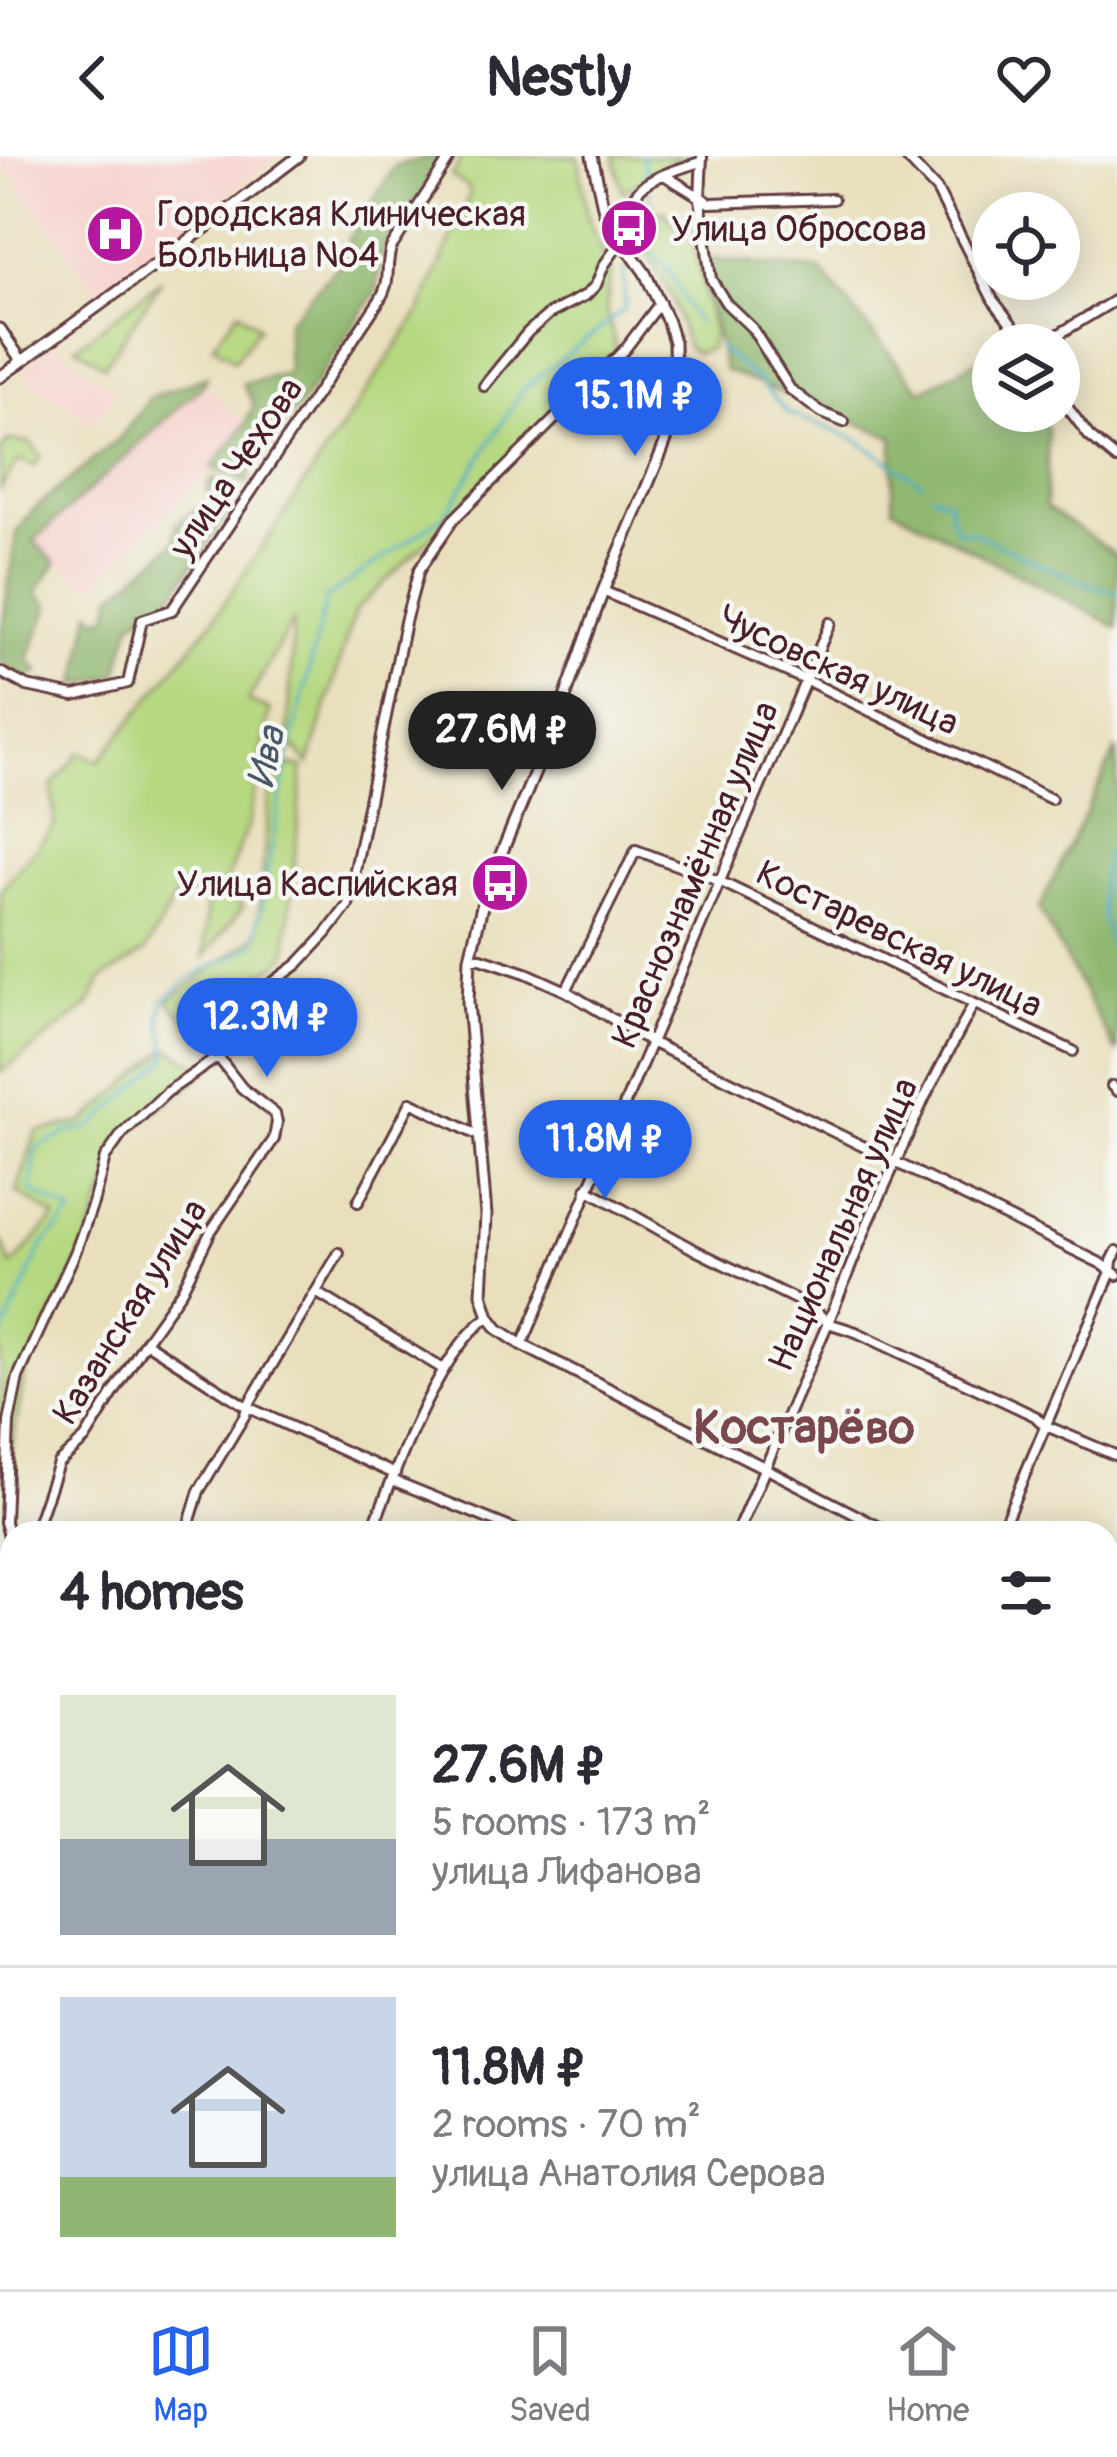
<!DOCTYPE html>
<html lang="en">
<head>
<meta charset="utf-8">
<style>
	:root { --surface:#fff; --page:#f7f7f7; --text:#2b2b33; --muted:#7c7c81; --line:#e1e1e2; --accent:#2563eb }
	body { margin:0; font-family:Pangolin,sans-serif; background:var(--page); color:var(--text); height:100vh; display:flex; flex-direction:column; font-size:45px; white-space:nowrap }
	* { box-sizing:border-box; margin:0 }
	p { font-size:39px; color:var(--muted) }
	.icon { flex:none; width:66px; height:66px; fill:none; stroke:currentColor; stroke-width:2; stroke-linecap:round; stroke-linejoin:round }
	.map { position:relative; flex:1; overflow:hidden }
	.panel { position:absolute; left:0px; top:1365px; width:1119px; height:768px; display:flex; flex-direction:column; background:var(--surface); border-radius:36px 36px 0 0; box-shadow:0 6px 30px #0003 }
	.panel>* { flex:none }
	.buttons { position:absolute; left:972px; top:36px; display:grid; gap:24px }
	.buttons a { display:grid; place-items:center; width:108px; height:108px; border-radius:50%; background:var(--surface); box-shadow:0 6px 30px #0003; font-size:60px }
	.price { position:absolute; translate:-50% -102px; padding:0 27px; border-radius:42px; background:var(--accent); color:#fff; font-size:39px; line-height:78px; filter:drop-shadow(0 3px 6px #0008) }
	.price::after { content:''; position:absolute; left:50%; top:72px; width:36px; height:27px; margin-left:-18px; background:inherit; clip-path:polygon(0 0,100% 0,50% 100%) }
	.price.selected { background:#222; color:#fff }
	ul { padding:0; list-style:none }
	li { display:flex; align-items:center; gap:36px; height:300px; padding:0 60px }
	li+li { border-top:3px solid var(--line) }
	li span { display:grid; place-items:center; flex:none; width:336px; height:240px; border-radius:0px; color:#555 }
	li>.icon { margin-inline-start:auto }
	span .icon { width:144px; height:144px; fill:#fffc; stroke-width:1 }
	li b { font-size:51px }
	h2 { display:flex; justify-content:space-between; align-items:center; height:144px; padding:0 60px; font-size:51px }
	header { display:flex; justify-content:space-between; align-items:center; height:156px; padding:0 60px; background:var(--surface); font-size:54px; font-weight:800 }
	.tab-bar { display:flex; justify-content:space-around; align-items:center; height:168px; border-top:3px solid var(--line); background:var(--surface); font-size:33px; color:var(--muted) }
	.tab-bar a { display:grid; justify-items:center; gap:6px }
	.tab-bar .selected { color:var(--accent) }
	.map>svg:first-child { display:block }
</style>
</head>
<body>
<header><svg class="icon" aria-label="back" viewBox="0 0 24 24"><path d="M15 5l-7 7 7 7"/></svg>Nestly<svg class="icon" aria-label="heart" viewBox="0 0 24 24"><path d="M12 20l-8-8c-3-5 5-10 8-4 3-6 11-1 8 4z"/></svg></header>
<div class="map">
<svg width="1117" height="2133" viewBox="0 0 1117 2133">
	<rect width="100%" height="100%" fill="#f6f6f2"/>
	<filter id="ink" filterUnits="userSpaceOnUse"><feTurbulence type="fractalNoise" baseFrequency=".00833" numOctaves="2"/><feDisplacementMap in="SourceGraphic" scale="24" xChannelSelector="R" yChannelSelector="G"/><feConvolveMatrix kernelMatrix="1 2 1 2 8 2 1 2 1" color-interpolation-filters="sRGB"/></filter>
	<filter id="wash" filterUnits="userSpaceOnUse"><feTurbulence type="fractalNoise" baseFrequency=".004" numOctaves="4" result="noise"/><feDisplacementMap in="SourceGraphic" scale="48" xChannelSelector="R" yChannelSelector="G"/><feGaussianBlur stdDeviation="2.7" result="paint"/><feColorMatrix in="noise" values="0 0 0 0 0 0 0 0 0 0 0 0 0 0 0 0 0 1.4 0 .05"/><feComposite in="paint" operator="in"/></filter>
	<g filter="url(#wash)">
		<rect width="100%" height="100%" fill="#e9dfbc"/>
		<path fill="#f7d0cb" d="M 0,0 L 280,0 L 97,137 L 0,4 Z
			M 54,188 L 115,236 L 94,268 L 34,229 L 24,213 Z
			M 204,228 L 246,268 L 212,312 L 93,431 L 56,407 L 34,385 Z"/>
		<path fill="#b6d881" stroke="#807c56" stroke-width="3" d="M 459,0 L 578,0 L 588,61 L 611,117 L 606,152 L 618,200 L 355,455 L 309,608 L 288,584 L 293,464 L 248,545 L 270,554 L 249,666 L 224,731 L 243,751 L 204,801 L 207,743 L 180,732 L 145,796 L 102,823 L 88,850 L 0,917 L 0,735 L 55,669 L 52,630 L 80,596 L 99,605 L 211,467 L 421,154 L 470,37 L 467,30 L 451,20 L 459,8 Z
			M 614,0 L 682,0 L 623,36 Z
			M 665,55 L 672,67 L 694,67 L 693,86 L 714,179 L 709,193 L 696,197 L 687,191 L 672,141 L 647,97 L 656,83 L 658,56 Z
			M 162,124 L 104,210 L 76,191 Z
			M 238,155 L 259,171 L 234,205 L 213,189 Z
			M 8,285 L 30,286 L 41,301 L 34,310 L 19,304 L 0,333 L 0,296 Z
			M 272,608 L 303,611 L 286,801 L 190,868 L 168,845 L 257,779 Z
			M 168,892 L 208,915 L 125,979 L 82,1101 L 25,1216 L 8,1313 L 0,1301 L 0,1081 L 12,1110 L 55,1061 L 17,1036 L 36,976 L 84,966 Z
			M 12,1788 L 12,1939 L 0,1922 L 0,1816 Z
			M 0,1940 L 12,1961 L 12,2121 L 97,2121 L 109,2133 L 0,2133 Z
			M 221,2121 L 297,2121 L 296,2133 L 216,2133 Z"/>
		<path fill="#90b86f" stroke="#6d6c4d" stroke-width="3" d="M 437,0 L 445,0 L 380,101 L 377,134 L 300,250 L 264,291 L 246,294 L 251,312 L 247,327 L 212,312 L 246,268 L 254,249 L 243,228 L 288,217 L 287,166 L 347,99 L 349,82 L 396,9 Z
			M 700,102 L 820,114 L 921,235 L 993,196 L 993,255 L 1036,255 L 1048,273 L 1046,351 L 1117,399 L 1117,471 L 893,352 L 893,281 L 724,214 Z
			M 207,220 L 204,228 L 34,385 L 56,407 L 37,436 L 49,450 L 28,503 L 39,516 L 27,522 L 0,505 L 0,486 L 16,378 L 34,353 L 120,282 L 150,242 Z
			M 215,321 L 229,355 L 173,439 L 132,466 L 117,518 L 77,529 L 91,455 L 100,463 L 110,457 L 112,440 L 175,387 L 177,367 L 210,343 L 208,328 Z
			M 1117,592 L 1117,897 L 1039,753 Z"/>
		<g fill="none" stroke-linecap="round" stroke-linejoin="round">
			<path stroke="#47adc7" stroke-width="3" d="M 643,0 L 646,23
				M 647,91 L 668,113 L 697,168
				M 638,100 C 661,74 655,63 648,32
				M 718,191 L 759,225 L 788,257 L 855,283 L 922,327
				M 931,338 L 949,345 L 951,363 L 957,375 L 970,375 L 1058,416 L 1117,438
				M 1117,675 C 1092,723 1100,762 1117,811
				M 0,1186 L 42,1090 L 73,1057 L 31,1035 L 36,992 L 69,976 L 92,971 L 168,901 L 161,862 L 163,845 L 188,823 L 254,789 L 285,616 L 326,442 L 445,359 L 524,232 L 625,153 L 624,117 L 632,107
				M 0,1940 L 12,1961"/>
		</g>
	</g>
	<g filter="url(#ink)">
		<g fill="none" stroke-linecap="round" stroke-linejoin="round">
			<g stroke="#623c41" stroke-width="14">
				<path id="minor" d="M 702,0 L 700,43 L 711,123 L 726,147 L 752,172 L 790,233 L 820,256 L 844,266
					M 905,0 L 937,34 L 993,144 L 1027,188 L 1036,189
					M 664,19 L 710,47 L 833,43
					M 612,71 C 619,61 635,37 643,30 C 659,18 682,12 700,6
					M 1041,189 L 1117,143
					M 484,230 L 528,176 L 549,158 L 586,139 L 596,129 L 604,109 L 622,84
					M 1059,240 L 1089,280 L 1117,303
					M 603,435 L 808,525 L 1051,643
					M 0,516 L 27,530 L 74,540 L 128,527 L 142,464 L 172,454 L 379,145 C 393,122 384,115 391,92 L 451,0
					M 470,802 L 481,802 L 526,817 L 566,835 L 651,886 L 1102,1108 L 1117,1119
					M 566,835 L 636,694 L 719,725 L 1073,895
					M 1112,930 L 1117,935
					M 587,1033 L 697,1095 L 813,1152 L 828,1167 L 856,1176 L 1035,1260 L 1044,1269 L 1117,1300
					M 358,1046 L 411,946 L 479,980
					M 316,1136 L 443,1213
					M 145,1186 L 247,1251 L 395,1318
					M 522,1189 L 830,467
					M 392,1324 L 523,1377
					M 34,1377 L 58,1307 L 85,1283 L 145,1186 L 182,1134 L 211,1075 L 274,983 L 277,966 L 275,958 L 242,932 L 218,901
					M 157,1377 L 188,1371 L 199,1335 L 245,1259 L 247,1251 L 339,1097
					M 371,1377 C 393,1321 439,1192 489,1161
					M 891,1377 L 765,1312 L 828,1167 L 868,1067 L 924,943 L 973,849
					M 1000,1377 L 1111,1116 L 1112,1105 L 1117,1095
					M 12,1380 L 9,1380 L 5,1366 L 9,1266 L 18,1221 L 75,1097 L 93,1047 L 105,1002 L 122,978 L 167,936 L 218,901 L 240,858 L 256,839 L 298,808 L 326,778 L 348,749 L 405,466 L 419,414 L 453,364 L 625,193 L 660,147
					M 1107,1494 L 1117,1500
					M 1107,1615 L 1117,1619
					M 1107,1740 L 1117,1743
					M 1107,1842 L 1117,1845
					M 1107,1931 L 1112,1932
					M 1107,2003 L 1117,1996
					M 1107,2087 L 1117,2101
					M 362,2121 L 374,2133
					M 461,2121 L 468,2133
					M 628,2121 L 636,2133
					M 961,2121 L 970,2133
					M 386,2133 L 404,2121
					M 908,2133 L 925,2121"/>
			</g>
			<g stroke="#623c41" stroke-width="15">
				<path id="tertiary" d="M 592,0 L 604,55 L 612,71 L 645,117 L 668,166 L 674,186 L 675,228 L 669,276 L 661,297 L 603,435 L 561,553 L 485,737 L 470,802 L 468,846 L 486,1059 L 482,1138 L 489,1161 L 498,1173 L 522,1189 L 765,1312 L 737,1377
					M 0,173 L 21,204
					M 0,221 L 184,88 L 299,0
					M 798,2121 L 806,2133"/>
			</g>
			<use href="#minor" stroke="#fff" stroke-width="8"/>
			<use href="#tertiary" stroke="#fff" stroke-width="9"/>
		</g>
	</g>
	<defs>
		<g id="bus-disc" transform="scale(3)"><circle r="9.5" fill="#b5179e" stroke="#f6f6f2"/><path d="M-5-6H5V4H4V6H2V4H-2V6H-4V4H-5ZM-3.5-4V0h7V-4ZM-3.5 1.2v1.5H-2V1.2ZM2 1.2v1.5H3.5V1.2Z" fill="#fff"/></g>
		<g id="hospital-disc" transform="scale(3)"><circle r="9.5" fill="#b5179e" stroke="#f6f6f2"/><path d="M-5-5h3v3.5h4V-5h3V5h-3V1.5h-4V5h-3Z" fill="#fff"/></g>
	</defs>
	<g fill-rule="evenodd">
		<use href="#bus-disc" x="629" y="72"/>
		<use href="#hospital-disc" x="115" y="78"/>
		<use href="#bus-disc" x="500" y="727"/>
	</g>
	<g text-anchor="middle" stroke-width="9" stroke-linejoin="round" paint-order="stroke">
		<g font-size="36" fill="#4a1f2b" stroke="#f6f6f2" text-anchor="start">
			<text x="157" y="70">Городская Клиническая<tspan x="157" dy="41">Больница №4</tspan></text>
			<text x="671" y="85">Улица Обросова</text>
			<text x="458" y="740" text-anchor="end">Улица Каспийская</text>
		</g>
		<g font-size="36" fill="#4a1f2b" stroke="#f6f6f2">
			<text transform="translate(235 311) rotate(-56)" y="13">улица Чехова</text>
			<text transform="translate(839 513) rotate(25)" y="13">Чусовская улица</text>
			<text transform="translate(694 718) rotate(-67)" y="13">Краснознамённая улица</text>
			<text transform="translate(900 782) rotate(26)" y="13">Костаревская улица</text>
			<text transform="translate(842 1068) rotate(-66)" y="13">Национальная улица</text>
			<text transform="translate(129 1155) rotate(-58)" y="13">Казанская улица</text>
		</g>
		<g font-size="39" font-style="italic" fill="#495869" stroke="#f6f6f2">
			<text transform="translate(265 601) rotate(-78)" y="14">Ива</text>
		</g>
		<g font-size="48" font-weight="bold" fill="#7a474d" stroke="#f6f6f2">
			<text x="804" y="1287">Костарёво</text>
		</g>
	</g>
</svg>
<div class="buttons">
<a><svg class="icon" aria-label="locate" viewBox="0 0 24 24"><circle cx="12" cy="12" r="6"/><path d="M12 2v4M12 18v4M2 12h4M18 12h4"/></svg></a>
<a><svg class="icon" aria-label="layers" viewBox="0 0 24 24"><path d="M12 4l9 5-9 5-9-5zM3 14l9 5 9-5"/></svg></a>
</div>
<b class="price" style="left:635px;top:303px">15.1M ₽</b>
<b class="price selected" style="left:502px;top:637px">27.6M ₽</b>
<b class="price" style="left:267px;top:924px">12.3M ₽</b>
<b class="price" style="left:605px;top:1046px">11.8M ₽</b>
<section class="panel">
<h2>4 homes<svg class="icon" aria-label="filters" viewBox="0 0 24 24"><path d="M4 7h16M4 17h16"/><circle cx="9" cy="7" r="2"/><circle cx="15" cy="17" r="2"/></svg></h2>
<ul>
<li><span style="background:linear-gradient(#dfe7d0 60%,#9aa5b1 0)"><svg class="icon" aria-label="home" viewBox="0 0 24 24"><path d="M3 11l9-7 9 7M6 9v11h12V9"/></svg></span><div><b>27.6M ₽</b><p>5 rooms · 173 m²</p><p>улица Лифанова</p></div></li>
<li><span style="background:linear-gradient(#c9d6e8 75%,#8fb573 0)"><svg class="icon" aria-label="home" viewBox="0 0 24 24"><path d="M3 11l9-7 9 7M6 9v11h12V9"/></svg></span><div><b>11.8M ₽</b><p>2 rooms · 70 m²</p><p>улица Анатолия Серова</p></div></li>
</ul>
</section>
</div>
<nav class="tab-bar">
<a class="selected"><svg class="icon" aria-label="map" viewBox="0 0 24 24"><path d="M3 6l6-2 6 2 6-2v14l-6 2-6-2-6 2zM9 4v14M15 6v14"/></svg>Map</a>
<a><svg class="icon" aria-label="saved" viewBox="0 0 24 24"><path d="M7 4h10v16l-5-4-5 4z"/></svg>Saved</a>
<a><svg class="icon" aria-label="home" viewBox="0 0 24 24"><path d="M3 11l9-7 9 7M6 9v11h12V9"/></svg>Home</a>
</nav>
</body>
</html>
